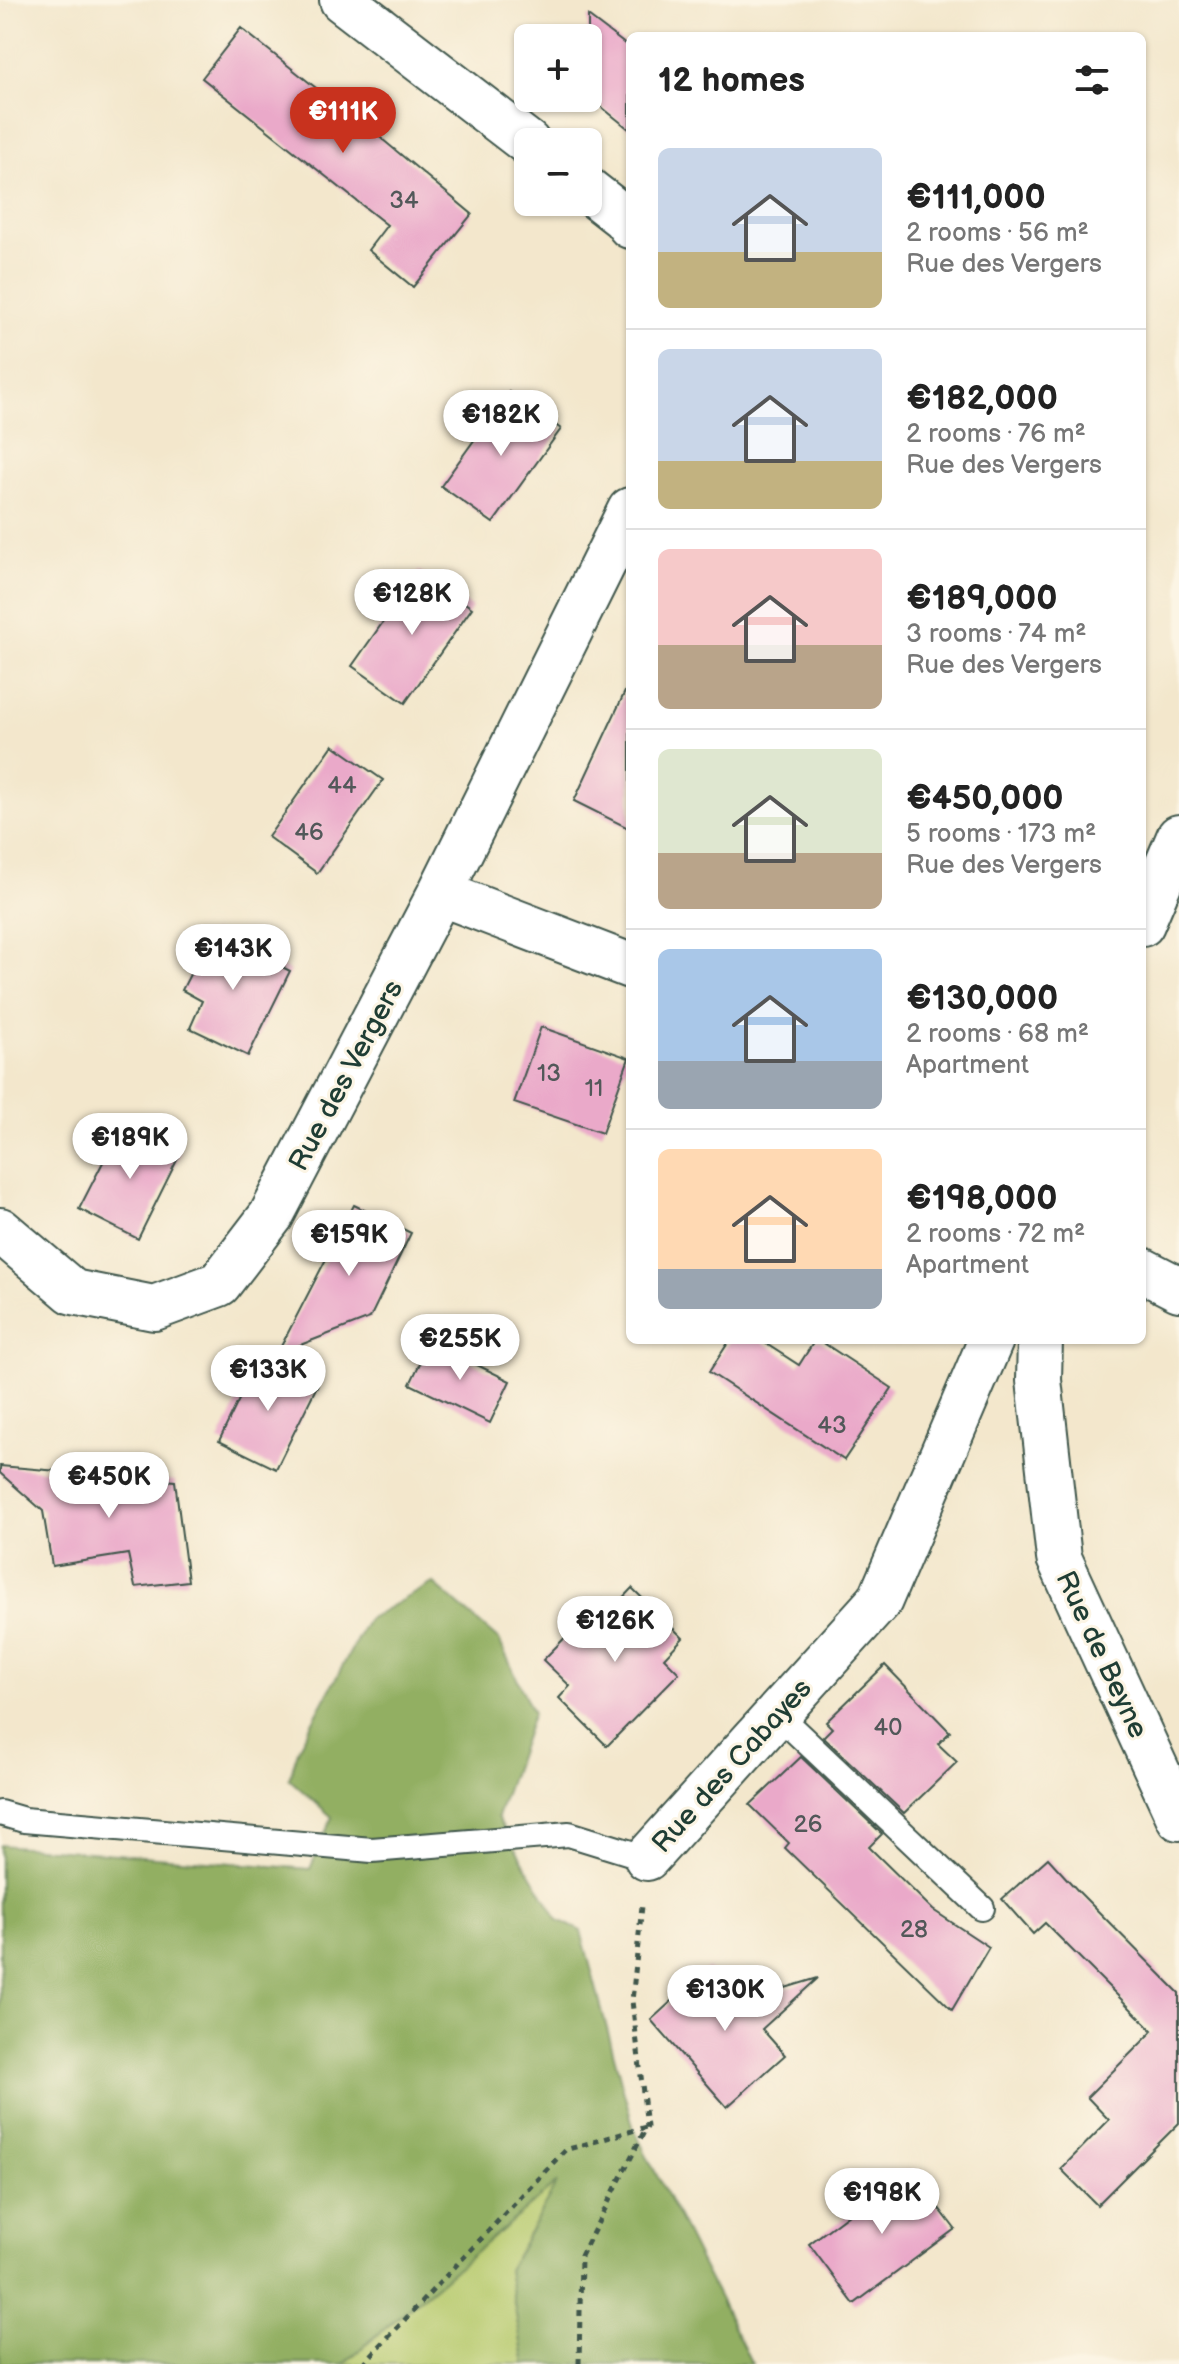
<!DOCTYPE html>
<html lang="en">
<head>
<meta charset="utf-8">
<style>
	:root { --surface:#fff; --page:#f2f2f2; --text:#222; --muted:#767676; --line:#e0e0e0; --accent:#c8321e }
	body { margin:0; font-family:"Balsamiq Sans",sans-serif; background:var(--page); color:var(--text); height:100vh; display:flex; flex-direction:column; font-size:30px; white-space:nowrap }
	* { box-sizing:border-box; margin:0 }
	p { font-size:26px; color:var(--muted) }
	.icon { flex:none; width:44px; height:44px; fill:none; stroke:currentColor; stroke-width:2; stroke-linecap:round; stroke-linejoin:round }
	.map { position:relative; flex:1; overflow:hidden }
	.side { position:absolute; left:626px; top:32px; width:520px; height:1312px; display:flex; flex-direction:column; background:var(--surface); border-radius:12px; box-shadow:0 2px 6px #0004 }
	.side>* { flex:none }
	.fabs { position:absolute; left:514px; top:24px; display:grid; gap:16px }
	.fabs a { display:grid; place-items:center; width:88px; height:88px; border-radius:12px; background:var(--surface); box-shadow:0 2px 6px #0004; font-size:40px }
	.price { position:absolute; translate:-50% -68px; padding:0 18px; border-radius:28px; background:#fff; color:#222; font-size:26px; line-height:52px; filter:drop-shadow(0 2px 4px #0008) }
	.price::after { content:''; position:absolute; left:50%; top:48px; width:24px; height:18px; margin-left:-12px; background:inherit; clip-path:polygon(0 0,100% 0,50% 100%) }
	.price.active { background:var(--accent); color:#fff }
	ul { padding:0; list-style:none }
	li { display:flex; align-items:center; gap:24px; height:200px; padding:0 32px }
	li+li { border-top:2px solid var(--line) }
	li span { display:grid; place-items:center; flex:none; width:224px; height:160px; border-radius:12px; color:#555 }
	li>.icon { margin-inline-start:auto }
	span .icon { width:96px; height:96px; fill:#fffc; stroke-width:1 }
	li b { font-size:34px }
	h2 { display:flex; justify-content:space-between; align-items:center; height:96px; padding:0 32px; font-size:34px }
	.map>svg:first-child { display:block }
</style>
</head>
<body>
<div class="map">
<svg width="1179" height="2364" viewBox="0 0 1179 2364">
	<rect width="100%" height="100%" fill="#fcf5e5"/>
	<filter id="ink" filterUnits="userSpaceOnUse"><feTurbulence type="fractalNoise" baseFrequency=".0125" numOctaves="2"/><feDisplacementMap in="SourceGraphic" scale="16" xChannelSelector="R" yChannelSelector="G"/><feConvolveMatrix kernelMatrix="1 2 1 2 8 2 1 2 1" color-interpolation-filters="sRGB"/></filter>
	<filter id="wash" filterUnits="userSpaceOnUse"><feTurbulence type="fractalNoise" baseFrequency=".006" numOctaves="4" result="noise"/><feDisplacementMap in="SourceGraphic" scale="32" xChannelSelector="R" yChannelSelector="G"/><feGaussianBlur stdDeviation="1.8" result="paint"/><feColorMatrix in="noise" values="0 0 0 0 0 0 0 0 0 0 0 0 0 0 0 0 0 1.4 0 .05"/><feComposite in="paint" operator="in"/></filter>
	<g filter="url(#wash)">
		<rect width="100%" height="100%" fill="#f3e7cc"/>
		<path fill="#b8cb6f" stroke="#6c8452" stroke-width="2" d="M 559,2181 L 508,2270 L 525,2364 L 343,2364 Z"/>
		<path fill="#92af62" stroke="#58764b" stroke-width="2" d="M 433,1583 L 499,1640 L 533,1713 L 497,1817 L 558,1920 L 581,1931 L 634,2130 L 752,2364 L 525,2364 L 508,2270 L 557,2183 L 343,2364 L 0,2364 L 0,1845 L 310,1869 L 332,1817 L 289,1779 L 300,1745 L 368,1619 Z"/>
		<g id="blocks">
			<path fill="#eaa9c9" d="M 588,16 L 630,48 L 630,130 L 588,96 Z
				M 241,28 L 375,135 L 376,134 L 472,214 L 413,287 L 368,250 L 387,225 L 202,78 Z
				M 509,392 L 561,429 L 493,523 L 441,486 Z
				M 419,571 L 472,608 L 405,703 L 352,666 Z
				M 630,681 L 630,829 L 574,801 Z
				M 333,745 L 383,780 L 317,873 L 268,837 Z
				M 212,931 L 290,971 L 248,1056 L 190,1028 L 202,1001 L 182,990 Z
				M 541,1027 L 629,1058 L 602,1133 L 514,1103 Z
				M 123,1123 L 181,1152 L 138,1239 L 79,1209 Z
				M 354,1205 L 411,1233 L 370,1318 L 277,1354 Z
				M 730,1340 L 760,1340 L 799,1365 L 815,1340 L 819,1340 L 892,1388 L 844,1460 L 709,1372 Z
				M 430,1342 L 510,1381 L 490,1423 L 410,1384 Z
				M 257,1362 L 275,1362 L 318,1384 L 276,1469 L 219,1441 Z
				M 0,1466 L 175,1481 L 188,1581 L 135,1587 L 128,1554 L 52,1566 L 43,1511 L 0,1473 Z
				M 632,1588 L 683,1638 L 664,1658 L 679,1673 L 607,1746 L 559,1698 L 570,1686 L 543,1660 L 603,1599 L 613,1608 Z
				M 885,1665 L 950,1732 L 938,1744 L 957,1762 L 904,1813 L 823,1737 L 832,1728 L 826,1722 Z
				M 801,1757 L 882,1834 L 869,1847 L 933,1910 L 989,1947 L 952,2010 L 785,1848 L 789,1843 L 750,1805 Z
				M 1048,1858 L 1079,1892 L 1179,1993 L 1179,2123 L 1097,2205 L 1061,2169 L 1109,2120 L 1087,2097 L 1153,2031 L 1045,1923 L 1033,1934 L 1002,1899 Z
				M 708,1968 L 739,2002 L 818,1978 L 762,2029 L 785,2055 L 727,2107 L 651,2020 Z
				M 909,2169 L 955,2229 L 854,2304 L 809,2244 Z"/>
		</g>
	</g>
	<g filter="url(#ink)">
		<use href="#blocks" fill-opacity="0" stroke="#3f564b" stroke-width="2"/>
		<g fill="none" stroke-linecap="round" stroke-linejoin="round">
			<g stroke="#3f564b" stroke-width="28">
				<path id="service" d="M 777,1714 L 982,1908
					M 0,1813 L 24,1820 L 372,1850 L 569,1834 L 647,1858"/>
			</g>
			<g stroke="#3f564b" stroke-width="48">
				<path id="minor" d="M 342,0 L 528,143
					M 588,190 L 624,218 L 630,226
					M 440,893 L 630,966
					M 0,1230 L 73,1292 L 154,1308 L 219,1284 L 271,1216 L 440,893 L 630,510
					M 1142,1270 L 1179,1289
					M 647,1858 L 880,1600 L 991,1340"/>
			</g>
			<g stroke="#3f564b" stroke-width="48">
				<path id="tertiary" d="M 1142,924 L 1179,837
					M 1040,1340 L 1039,1380 L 1059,1558 L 1179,1818"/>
			</g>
			<path stroke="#3f564b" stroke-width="5" stroke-dasharray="6 6" stroke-linecap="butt" d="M 363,2364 L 565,2150 L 646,2127
				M 579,2364 L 581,2256 L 647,2126 L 632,2001 L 642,1906"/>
			<use href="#service" stroke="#fff" stroke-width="24"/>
			<use href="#minor" stroke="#fff" stroke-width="44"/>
			<use href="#tertiary" stroke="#fff" stroke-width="44"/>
		</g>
	</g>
	<g text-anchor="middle" stroke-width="6" stroke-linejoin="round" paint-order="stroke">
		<g font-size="24" fill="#525859">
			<text x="404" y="208">34</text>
			<text x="342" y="793">44</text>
			<text x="309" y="840">46</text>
			<text x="549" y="1081">13</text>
			<text x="594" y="1096">11</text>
			<text x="832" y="1433">43</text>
			<text x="888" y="1735">40</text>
			<text x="808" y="1832">26</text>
			<text x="914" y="1937">28</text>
		</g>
		<g font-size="28" fill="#1f3d34" stroke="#fcf5e5">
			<text transform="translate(345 1075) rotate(-62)" y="10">Rue des Vergers</text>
			<text transform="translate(1103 1654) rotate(65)" y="10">Rue de Beyne</text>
			<text transform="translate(731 1765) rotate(-48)" y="10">Rue des Cabayes</text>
		</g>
	</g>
</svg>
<div class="fabs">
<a>+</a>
<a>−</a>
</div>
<b class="price active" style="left:343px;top:155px">€111K</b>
<b class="price" style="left:501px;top:458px">€182K</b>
<b class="price" style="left:412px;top:637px">€128K</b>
<b class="price" style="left:233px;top:992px">€143K</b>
<b class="price" style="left:130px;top:1181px">€189K</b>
<b class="price" style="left:349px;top:1278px">€159K</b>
<b class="price" style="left:460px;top:1382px">€255K</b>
<b class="price" style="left:268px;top:1413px">€133K</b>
<b class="price" style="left:109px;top:1520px">€450K</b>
<b class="price" style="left:615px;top:1664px">€126K</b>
<b class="price" style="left:725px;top:2033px">€130K</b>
<b class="price" style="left:882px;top:2236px">€198K</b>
<section class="side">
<h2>12 homes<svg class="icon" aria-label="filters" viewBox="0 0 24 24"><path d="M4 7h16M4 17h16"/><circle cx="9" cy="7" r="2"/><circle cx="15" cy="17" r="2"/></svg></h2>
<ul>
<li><span style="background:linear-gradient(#c9d6e8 65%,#c2b280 0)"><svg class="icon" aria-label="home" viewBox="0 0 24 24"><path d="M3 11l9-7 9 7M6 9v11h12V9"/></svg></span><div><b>€111,000</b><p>2 rooms · 56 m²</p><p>Rue des Vergers</p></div></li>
<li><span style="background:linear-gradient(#c9d6e8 70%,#c2b280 0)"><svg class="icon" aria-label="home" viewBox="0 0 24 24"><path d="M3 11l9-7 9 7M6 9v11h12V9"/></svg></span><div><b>€182,000</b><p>2 rooms · 76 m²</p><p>Rue des Vergers</p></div></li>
<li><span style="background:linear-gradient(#f6c9c9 60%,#b9a48a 0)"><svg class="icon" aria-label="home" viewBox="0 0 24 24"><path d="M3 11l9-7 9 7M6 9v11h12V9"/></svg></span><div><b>€189,000</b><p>3 rooms · 74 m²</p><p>Rue des Vergers</p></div></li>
<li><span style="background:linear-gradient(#dfe7d0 65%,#b9a48a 0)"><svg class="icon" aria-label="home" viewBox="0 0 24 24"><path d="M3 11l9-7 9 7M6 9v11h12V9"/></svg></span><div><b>€450,000</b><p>5 rooms · 173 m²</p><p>Rue des Vergers</p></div></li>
<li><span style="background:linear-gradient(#a9c7e8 70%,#9aa5b1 0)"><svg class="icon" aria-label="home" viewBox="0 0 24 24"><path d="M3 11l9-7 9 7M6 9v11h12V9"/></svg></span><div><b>€130,000</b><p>2 rooms · 68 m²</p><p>Apartment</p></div></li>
<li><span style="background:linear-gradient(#ffd9b3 75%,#9aa5b1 0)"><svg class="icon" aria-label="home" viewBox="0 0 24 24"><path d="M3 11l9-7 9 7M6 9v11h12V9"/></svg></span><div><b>€198,000</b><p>2 rooms · 72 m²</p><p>Apartment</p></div></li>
</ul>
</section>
</div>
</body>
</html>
